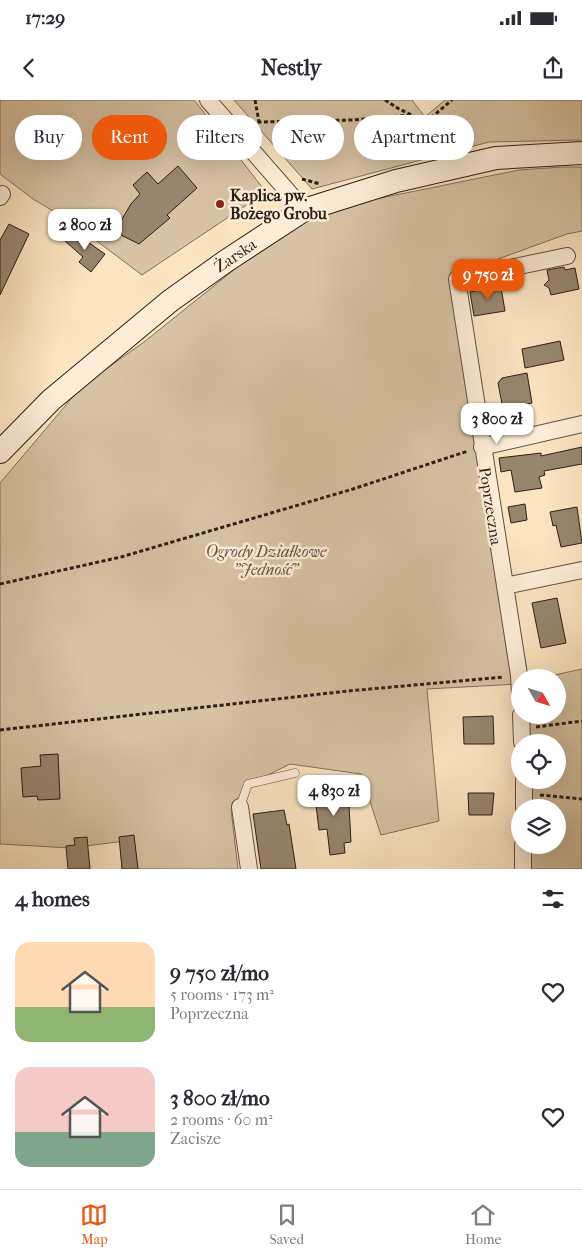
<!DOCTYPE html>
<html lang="en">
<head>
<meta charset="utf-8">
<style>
	:root { --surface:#fff; --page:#f2f2f3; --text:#2b2b33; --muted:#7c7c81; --line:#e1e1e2; --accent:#ea580c }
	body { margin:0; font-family:"IM FELL French Canon",serif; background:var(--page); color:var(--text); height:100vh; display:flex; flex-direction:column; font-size:19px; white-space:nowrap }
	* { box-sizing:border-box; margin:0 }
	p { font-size:16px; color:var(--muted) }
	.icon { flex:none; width:28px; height:28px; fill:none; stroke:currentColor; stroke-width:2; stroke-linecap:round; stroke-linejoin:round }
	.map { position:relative; height:769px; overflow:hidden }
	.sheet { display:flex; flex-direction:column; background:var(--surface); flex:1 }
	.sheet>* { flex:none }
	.guide { position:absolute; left:15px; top:15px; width:552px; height:45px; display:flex; gap:10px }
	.needle { width:32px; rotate:129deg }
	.buttons { position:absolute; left:511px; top:569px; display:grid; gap:10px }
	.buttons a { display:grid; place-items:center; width:55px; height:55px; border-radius:50%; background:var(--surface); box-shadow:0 5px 20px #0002; font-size:25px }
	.price { position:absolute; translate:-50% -42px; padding:0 11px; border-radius:10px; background:#fff; color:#222; font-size:16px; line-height:32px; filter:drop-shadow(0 1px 2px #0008) }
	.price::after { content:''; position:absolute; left:50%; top:30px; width:15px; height:11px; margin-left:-8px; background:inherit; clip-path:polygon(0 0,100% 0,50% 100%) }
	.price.active { background:var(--accent); color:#fff }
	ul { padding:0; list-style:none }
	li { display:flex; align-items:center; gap:15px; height:125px; padding:0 15px }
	li span { display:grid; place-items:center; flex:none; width:140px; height:100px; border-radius:15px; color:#555 }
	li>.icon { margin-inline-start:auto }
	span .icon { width:60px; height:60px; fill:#fffc; stroke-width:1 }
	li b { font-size:21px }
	h2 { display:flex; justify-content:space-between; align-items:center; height:60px; padding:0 15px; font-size:21px }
	.pill { padding:0 18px; border-radius:22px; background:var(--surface); box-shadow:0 5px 20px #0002; font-size:18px; line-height:45px }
	.pill.active { background:var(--accent); color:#fff }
	.status { display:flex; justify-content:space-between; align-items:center; height:35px; padding:0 25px; background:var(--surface); direction:ltr }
	.status svg { height:14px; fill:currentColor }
	header { display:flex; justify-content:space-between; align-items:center; height:65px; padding:0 15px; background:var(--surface); font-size:22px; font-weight:700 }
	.menu { display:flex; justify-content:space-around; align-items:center; height:70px; border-top:1px solid var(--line); background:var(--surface); font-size:14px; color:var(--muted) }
	.menu a { display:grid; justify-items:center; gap:2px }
	.menu .active { color:var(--accent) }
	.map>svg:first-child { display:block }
</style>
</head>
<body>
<div class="status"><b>17:29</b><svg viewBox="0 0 49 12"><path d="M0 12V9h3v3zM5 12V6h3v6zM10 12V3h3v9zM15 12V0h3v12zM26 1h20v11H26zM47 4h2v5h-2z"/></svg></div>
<header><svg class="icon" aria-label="back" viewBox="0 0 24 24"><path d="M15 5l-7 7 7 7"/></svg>Nestly<svg class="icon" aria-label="share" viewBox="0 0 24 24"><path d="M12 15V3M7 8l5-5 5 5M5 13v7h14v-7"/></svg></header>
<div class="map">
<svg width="582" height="769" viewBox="0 0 582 769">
	<rect width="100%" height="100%" fill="#fce4c1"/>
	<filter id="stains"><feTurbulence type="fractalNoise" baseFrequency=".004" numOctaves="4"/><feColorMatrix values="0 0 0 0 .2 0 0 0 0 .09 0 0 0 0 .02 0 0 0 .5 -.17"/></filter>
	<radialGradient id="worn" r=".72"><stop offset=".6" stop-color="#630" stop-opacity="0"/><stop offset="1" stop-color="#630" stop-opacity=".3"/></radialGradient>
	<path fill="#d8c3a4" stroke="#81725c" d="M 0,0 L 194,0 L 266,92 L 142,175 L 70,121 L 33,99 L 0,74 Z
		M 234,0 L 412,0 L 425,17 L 445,0 L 582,0 L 582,40 L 489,42 L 312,89 Z
		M 562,67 L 582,67 L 582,131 L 567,134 L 454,175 L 519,584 L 427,589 L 439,721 L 381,735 L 361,674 L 290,664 L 248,685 L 231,709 L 238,769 L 138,769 L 133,740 L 70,748 L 0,744 L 0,383 L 82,286 L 144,242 L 291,124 L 366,101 L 519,70 Z
		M 582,569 L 582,769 L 523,769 L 525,745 L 558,745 L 558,708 L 526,707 L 524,680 L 558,680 L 558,642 L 522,642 L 521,615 L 558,615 L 558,578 L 545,577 Z"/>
	<path fill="#97866e" stroke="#2a2015" d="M 178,66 L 197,88 L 167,115 L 170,118 L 139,144 L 121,135 L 119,124 L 131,104 L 140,94 L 133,85 L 147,72 L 158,84 Z
		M 9,124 L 29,134 L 0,195 L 0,140 Z
		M 72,131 L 105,154 L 91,172 L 79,162 L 83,157 L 65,141 Z
		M 564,167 L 565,170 L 575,168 L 579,189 L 551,195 L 549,188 L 544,185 L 549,180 L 547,170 Z
		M 492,187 L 501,187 L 505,211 L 474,216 L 470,192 Z
		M 560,241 L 564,260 L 525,268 L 522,249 Z
		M 527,273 L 532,303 L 503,309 L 498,283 L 502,278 Z
		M 582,347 L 582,364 L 544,371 L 545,375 L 539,377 L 542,388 L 515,392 L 511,370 L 501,372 L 499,358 L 541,353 L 541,356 Z
		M 525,404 L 527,420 L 511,423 L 508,407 Z
		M 577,407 L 582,443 L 561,447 L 556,425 L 553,426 L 550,412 Z
		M 557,498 L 566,543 L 541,548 L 532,503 Z
		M 493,616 L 494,644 L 464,644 L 463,617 Z
		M 58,654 L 60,699 L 38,700 L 37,696 L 23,697 L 21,668 L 41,666 L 40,655 Z
		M 329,687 L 329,689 L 348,688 L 351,742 L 344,743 L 345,753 L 330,755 L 327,729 L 319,730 L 314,689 Z
		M 468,693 L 494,693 L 492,715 L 469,715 Z
		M 284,710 L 287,725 L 289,724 L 296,769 L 261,769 L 253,714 Z
		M 134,735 L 138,769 L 122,769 L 119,737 Z
		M 87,737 L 90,769 L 68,769 L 66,746 L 75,745 L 74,738 Z"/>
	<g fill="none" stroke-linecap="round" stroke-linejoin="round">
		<g stroke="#5e5140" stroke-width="9">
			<path id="lane" d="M 240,707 L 248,684 L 295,673"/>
		</g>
		<g stroke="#5e5140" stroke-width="18">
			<path id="street" d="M 208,0 L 304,110
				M 0,97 L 2,94
				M 482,347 L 582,324
				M 505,486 L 582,470
				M 520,595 L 519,575 L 457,179 L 567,156
				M 521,615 L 522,642
				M 524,680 L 524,708
				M 240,707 L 249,769
				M 523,769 L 523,745"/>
		</g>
		<g stroke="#2a2015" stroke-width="24">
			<path id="secondary" d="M 0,352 L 51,300 L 170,201 L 226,161 L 304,110 L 396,81 L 496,58 L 582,53"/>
		</g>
		<path stroke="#2a2015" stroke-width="3" stroke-dasharray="4 2.5" stroke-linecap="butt" d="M 255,0 L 259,22
			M 385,0 L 399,9 L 467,41 L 441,49
			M 426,22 L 452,0
			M 252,26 L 259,22 L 352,20 L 411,15
			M 302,79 L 320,84
			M 0,484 L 121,457 L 353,389 L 468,351
			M 536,627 L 582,621
			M 0,630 L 348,591 L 504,577
			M 540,695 L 582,699"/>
		<use href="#lane" stroke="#fdedd7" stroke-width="8"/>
		<use href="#street" stroke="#fdedd7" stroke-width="16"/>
		<use href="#secondary" stroke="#fdedd7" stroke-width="22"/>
	</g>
	<circle fill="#8f2418" stroke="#fdedd7" stroke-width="2" cx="220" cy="104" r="5"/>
	<g text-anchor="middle" stroke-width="5" stroke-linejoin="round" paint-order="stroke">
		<g font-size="16" font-weight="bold" fill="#2a2015" stroke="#fdedd7" text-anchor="start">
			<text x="230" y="101">Kaplica pw.<tspan x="230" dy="18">Bożego Grobu</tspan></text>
		</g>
		<g font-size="16" fill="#2a2015" stroke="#fdedd7">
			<text transform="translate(235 155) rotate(-34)" y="6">Żarska</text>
			<text transform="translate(491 406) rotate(81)" y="6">Poprzeczna</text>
		</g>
		<g font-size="16" font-style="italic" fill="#5e5140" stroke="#fdedd7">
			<text x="266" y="457">Ogrody Działkowe<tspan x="266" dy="18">"Jedność"</tspan></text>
		</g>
	</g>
	<rect width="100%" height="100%" filter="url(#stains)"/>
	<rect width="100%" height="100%" fill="url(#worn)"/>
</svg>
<div class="buttons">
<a><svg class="needle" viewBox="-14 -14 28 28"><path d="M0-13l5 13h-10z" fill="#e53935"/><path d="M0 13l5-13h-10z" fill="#7c7c81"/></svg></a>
<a><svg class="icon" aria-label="locate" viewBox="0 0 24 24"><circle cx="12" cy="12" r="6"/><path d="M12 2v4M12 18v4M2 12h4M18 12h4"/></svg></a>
<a><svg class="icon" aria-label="layers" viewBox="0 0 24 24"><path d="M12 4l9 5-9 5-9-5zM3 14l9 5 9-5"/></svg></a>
</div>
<b class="price" style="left:85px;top:151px">2 800 zł</b>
<b class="price active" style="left:488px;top:201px">9 750 zł</b>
<b class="price" style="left:497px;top:345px">3 800 zł</b>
<b class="price" style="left:334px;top:717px">4 830 zł</b>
<div class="guide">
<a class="pill">Buy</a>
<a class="pill active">Rent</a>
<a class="pill">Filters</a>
<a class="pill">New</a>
<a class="pill">Apartment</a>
</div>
</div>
<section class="sheet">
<h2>4 homes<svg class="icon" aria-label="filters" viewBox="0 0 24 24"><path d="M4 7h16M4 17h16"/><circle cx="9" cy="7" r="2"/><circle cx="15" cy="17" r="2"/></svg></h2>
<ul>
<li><span style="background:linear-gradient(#ffd9b3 65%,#8fb573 0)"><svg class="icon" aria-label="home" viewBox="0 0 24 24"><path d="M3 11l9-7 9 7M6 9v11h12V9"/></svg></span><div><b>9 750 zł/mo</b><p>5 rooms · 173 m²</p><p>Poprzeczna</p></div><svg class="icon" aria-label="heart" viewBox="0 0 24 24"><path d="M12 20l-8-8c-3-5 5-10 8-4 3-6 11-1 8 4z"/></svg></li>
<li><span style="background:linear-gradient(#f6c9c9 65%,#7fa58c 0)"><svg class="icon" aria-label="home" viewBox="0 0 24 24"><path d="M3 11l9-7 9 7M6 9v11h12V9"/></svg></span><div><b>3 800 zł/mo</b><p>2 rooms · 60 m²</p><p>Zacisze</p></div><svg class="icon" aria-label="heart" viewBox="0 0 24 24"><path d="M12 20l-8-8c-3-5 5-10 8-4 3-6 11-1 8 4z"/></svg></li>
</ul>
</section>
<nav class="menu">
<a class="active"><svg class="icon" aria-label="map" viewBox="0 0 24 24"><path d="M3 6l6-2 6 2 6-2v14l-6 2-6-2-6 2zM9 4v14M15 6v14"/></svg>Map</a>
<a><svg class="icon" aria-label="saved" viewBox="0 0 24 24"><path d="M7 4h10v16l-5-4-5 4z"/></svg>Saved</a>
<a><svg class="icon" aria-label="home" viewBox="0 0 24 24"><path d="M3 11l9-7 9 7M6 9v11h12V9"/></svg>Home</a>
</nav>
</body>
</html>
